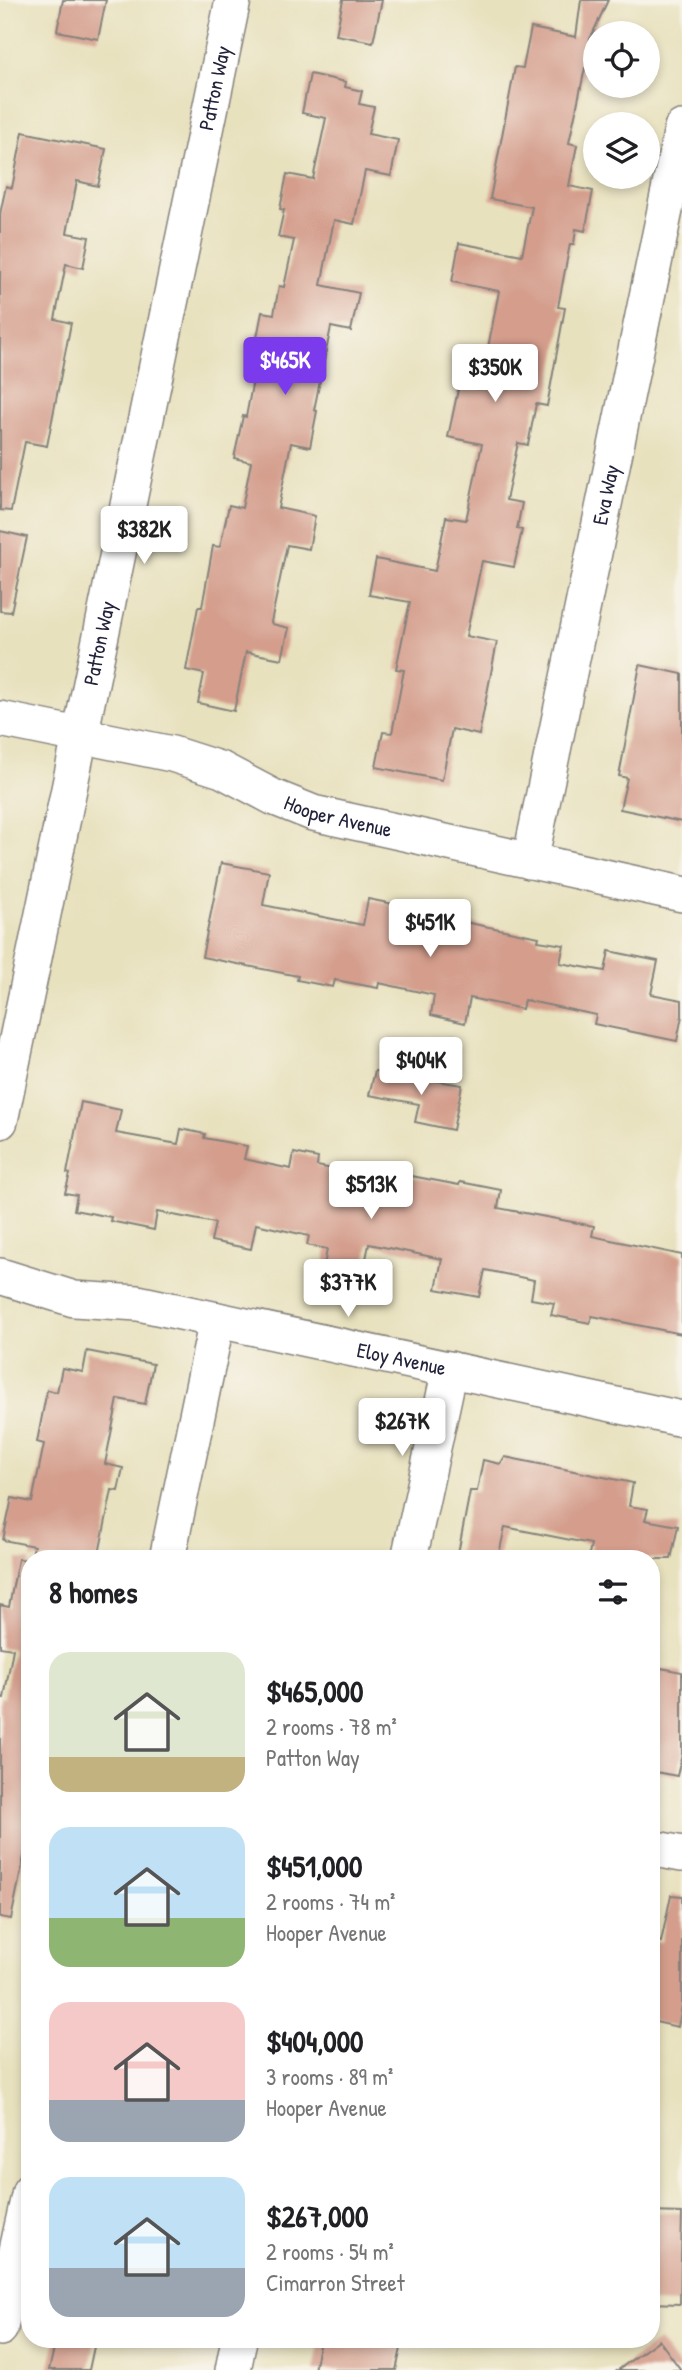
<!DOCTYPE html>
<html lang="en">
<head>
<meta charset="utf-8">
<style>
	:root { --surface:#fff; --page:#f6f6f6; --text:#202124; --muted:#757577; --accent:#7c3aed }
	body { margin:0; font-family:"Patrick Hand",sans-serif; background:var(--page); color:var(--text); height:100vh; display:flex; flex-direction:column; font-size:26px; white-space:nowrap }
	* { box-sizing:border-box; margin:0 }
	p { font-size:23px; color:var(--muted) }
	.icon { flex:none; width:38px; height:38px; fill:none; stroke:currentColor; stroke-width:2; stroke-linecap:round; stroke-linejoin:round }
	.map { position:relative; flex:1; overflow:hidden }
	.panel { position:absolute; left:21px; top:1550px; width:639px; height:798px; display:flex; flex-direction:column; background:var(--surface); border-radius:28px; box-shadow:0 4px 10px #0003 }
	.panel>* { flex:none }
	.buttons { position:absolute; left:583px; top:21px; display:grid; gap:14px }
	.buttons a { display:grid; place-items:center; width:77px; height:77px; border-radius:50%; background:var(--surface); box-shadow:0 4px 10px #0003; font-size:35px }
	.price { position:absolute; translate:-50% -60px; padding:0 16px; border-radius:7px; background:#fff; color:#222; font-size:23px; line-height:46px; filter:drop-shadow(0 2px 4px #0008) }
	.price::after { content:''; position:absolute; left:50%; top:42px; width:21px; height:16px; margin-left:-10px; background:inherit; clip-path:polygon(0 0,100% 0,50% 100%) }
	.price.on { background:var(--accent); color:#fff }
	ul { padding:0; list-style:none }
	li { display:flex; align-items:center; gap:21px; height:175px; padding:0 28px }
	li span { display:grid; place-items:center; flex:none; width:196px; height:140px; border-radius:21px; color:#555 }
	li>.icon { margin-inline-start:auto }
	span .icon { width:84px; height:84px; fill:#fffc; stroke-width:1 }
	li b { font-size:30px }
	h2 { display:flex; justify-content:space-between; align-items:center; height:84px; padding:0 28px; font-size:30px }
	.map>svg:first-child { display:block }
</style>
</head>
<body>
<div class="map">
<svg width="682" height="2370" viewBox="0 0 682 2370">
	<rect width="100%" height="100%" fill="#f7f3e8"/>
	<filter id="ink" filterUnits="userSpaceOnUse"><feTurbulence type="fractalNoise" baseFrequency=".0143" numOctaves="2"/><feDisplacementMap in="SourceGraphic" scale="14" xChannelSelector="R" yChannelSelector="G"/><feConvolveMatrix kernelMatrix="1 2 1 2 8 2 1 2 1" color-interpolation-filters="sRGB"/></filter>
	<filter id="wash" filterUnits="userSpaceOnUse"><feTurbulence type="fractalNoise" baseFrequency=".00686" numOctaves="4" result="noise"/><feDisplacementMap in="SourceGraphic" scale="28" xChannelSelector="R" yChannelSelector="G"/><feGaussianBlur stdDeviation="1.57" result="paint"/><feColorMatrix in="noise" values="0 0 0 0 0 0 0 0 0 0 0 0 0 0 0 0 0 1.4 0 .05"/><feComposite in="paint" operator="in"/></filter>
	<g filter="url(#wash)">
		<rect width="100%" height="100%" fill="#e8e1be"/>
		<g id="blocks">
			<path fill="#d49d8c" d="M 63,0 L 106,0 L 98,39 L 57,31 Z
				M 343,0 L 382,0 L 373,42 L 336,35 Z
				M 581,0 L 608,0 L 590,39 L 595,40 L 595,70 L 585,68 L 569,143 L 577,145 L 569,186 L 593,191 L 585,231 L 576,229 L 574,244 L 570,244 L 558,307 L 565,308 L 547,406 L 536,404 L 528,445 L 518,443 L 506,500 L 522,503 L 517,529 L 522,530 L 514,567 L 482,561 L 466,636 L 497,642 L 479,735 L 452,729 L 442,780 L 376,767 L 383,732 L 392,733 L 404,670 L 396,669 L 410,602 L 369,595 L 376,559 L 435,571 L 446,517 L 466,520 L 482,444 L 448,437 L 459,385 L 480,389 L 499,291 L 452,282 L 459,243 L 522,255 L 532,207 L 490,199 L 515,67 L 523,68 L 531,28 L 576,37 Z
				M 310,74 L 346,82 L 345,87 L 362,91 L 359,104 L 374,107 L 368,134 L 398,140 L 391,176 L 365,171 L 354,224 L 334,220 L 321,285 L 359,293 L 351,331 L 331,327 L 314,410 L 317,411 L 310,447 L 291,443 L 278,508 L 315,516 L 309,549 L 287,545 L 271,622 L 272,624 L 289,628 L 282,659 L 246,652 L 234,711 L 198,703 L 204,674 L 186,670 L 198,607 L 202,607 L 213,546 L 220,547 L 229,505 L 242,508 L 251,462 L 234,458 L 243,416 L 246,417 L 257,359 L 253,358 L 262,312 L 274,314 L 279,286 L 284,287 L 294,240 L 278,237 L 284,210 L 280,209 L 287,174 L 313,179 L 326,118 L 302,113 Z
				M 23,132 L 106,149 L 98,186 L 77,181 L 67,233 L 89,237 L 83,268 L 66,264 L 55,319 L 71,323 L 47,446 L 25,442 L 11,511 L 0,510 L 0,214 L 6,186 L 12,188 Z
				M 0,531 L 27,537 L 11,612 L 0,611 Z
				M 640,665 L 682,674 L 682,822 L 620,809 L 627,778 L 619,776 Z
				M 221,863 L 269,872 L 263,905 L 363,925 L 368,899 L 443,914 L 465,919 L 464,922 L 539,937 L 538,941 L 564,945 L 560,963 L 605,971 L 609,951 L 658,961 L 651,994 L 682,1000 L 682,1016 L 677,1041 L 594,1024 L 596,1015 L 524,1000 L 522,1009 L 470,998 L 465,1023 L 431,1015 L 434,995 L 379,983 L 378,988 L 335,980 L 333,987 L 297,980 L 298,976 L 202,957 Z
				M 375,1071 L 462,1085 L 453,1130 L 415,1122 L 419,1104 L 369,1095 Z
				M 81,1102 L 121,1110 L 116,1133 L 178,1144 L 181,1129 L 205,1134 L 204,1138 L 247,1146 L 244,1159 L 291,1169 L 294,1153 L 318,1158 L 317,1166 L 404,1183 L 406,1175 L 459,1185 L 460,1182 L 501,1190 L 498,1208 L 594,1226 L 592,1236 L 682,1255 L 682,1334 L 592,1316 L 590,1323 L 551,1315 L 554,1303 L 531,1299 L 534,1280 L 485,1270 L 479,1297 L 436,1289 L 442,1259 L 369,1244 L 363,1274 L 324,1266 L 327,1249 L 307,1245 L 309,1236 L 256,1224 L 251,1249 L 211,1241 L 215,1223 L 157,1212 L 154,1230 L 110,1221 L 111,1217 L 74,1210 L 77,1195 L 65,1193 L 70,1174 L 67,1173 Z
				M 87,1351 L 153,1364 L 145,1404 L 118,1399 L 105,1464 L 123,1468 L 118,1491 L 112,1490 L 98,1559 L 31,1559 L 34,1546 L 3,1540 L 12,1498 L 32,1502 L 44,1444 L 37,1442 L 47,1390 L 57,1392 L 62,1368 L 83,1372 Z
				M 505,1457 L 633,1483 L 629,1506 L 648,1509 L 645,1520 L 678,1526 L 671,1559 L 588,1559 L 591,1544 L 505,1527 L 498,1559 L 457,1559 L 470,1491 L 477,1491 L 483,1460 L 501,1464 Z
				M 18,1559 L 30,1560 L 30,1848 L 26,1847 L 11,1919 L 0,1917 L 0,1697 L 4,1698 L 13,1649 L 0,1647 L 0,1605 L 9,1607 Z
				M 661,1668 L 682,1672 L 682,1754 L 677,1776 L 651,1771 L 651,1718 Z
				M 671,1895 L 682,1896 L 682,2006 L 678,2027 L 651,2021 L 651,1940 L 661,1942 Z
				M 651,2212 L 682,2213 L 680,2304 L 651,2303 Z
				M 56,2340 L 81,2340 L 95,2342 L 89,2370 L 49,2370 Z
				M 320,2340 L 403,2340 L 396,2370 L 314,2370 Z
				M 659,2340 L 681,2370 L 618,2370 Z"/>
		</g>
	</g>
	<g filter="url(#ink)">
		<use href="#blocks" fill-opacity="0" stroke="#85827c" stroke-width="2"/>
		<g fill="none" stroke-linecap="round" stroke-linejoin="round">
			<g stroke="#85827c" stroke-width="38">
				<g id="minor">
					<path id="s1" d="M 0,719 L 172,754 L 222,770 L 273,797 L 313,813 L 682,894"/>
					<path id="s2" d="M 530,861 L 682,128"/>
					<path id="s3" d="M 0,1121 L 233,0"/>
					<path id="s4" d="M 0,1276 L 74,1299 L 138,1303 L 682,1419"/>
					<path d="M 167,1559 L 217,1320"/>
					<path d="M 409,1559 L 450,1369"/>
					<path d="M 651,1848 L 682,1854"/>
					<path d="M 0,2328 L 30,2191"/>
					<path d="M 233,2370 L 239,2340"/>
				</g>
			</g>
			<use href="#minor" stroke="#fff" stroke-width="35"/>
		</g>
	</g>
	<g text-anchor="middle" stroke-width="5" stroke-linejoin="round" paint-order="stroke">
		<g font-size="21" fill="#22223b" stroke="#f7f3e8">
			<text dy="7" stroke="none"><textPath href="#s3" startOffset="1055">Patton Way</textPath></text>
			<text dy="7" stroke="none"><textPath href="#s2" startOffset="374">Eva Way</textPath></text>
			<text dy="7" stroke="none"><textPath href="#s3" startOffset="488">Patton Way</textPath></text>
			<text dy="7" stroke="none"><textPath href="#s1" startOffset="354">Hooper Avenue</textPath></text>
			<text dy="7" stroke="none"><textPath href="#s4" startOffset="411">Eloy Avenue</textPath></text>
		</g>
	</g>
</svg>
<div class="buttons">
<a><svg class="icon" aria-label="locate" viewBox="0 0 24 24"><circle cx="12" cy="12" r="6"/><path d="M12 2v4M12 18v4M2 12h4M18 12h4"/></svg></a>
<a><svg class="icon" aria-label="layers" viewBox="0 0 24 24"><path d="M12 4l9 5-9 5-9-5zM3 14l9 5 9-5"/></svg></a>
</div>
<b class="price on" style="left:285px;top:397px">$465K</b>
<b class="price" style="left:495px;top:404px">$350K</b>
<b class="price" style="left:144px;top:566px">$382K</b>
<b class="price" style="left:430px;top:959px">$451K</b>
<b class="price" style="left:421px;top:1097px">$404K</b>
<b class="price" style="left:371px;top:1221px">$513K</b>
<b class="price" style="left:348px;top:1319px">$377K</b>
<b class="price" style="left:402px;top:1458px">$267K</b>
<section class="panel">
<h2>8 homes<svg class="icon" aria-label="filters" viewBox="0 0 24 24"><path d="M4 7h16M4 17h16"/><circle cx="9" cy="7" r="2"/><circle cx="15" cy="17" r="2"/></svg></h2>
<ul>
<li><span style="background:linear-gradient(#dfe7d0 75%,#c2b280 0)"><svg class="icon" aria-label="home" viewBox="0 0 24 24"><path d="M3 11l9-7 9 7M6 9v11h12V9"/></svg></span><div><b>$465,000</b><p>2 rooms · 78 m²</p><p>Patton Way</p></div></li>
<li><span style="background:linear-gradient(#bfe0f5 65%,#8fb573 0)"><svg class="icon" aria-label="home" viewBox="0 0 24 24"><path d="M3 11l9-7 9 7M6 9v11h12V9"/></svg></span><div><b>$451,000</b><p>2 rooms · 74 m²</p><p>Hooper Avenue</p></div></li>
<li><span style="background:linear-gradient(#f6c9c9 70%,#9aa5b1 0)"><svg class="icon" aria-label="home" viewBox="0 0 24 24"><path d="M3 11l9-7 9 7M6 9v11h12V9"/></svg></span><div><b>$404,000</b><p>3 rooms · 89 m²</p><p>Hooper Avenue</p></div></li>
<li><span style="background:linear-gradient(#bfe0f5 65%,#9aa5b1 0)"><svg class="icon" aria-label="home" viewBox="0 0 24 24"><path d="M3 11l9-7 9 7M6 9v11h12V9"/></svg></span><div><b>$267,000</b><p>2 rooms · 54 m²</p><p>Cimarron Street</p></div></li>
</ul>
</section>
</div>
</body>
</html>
